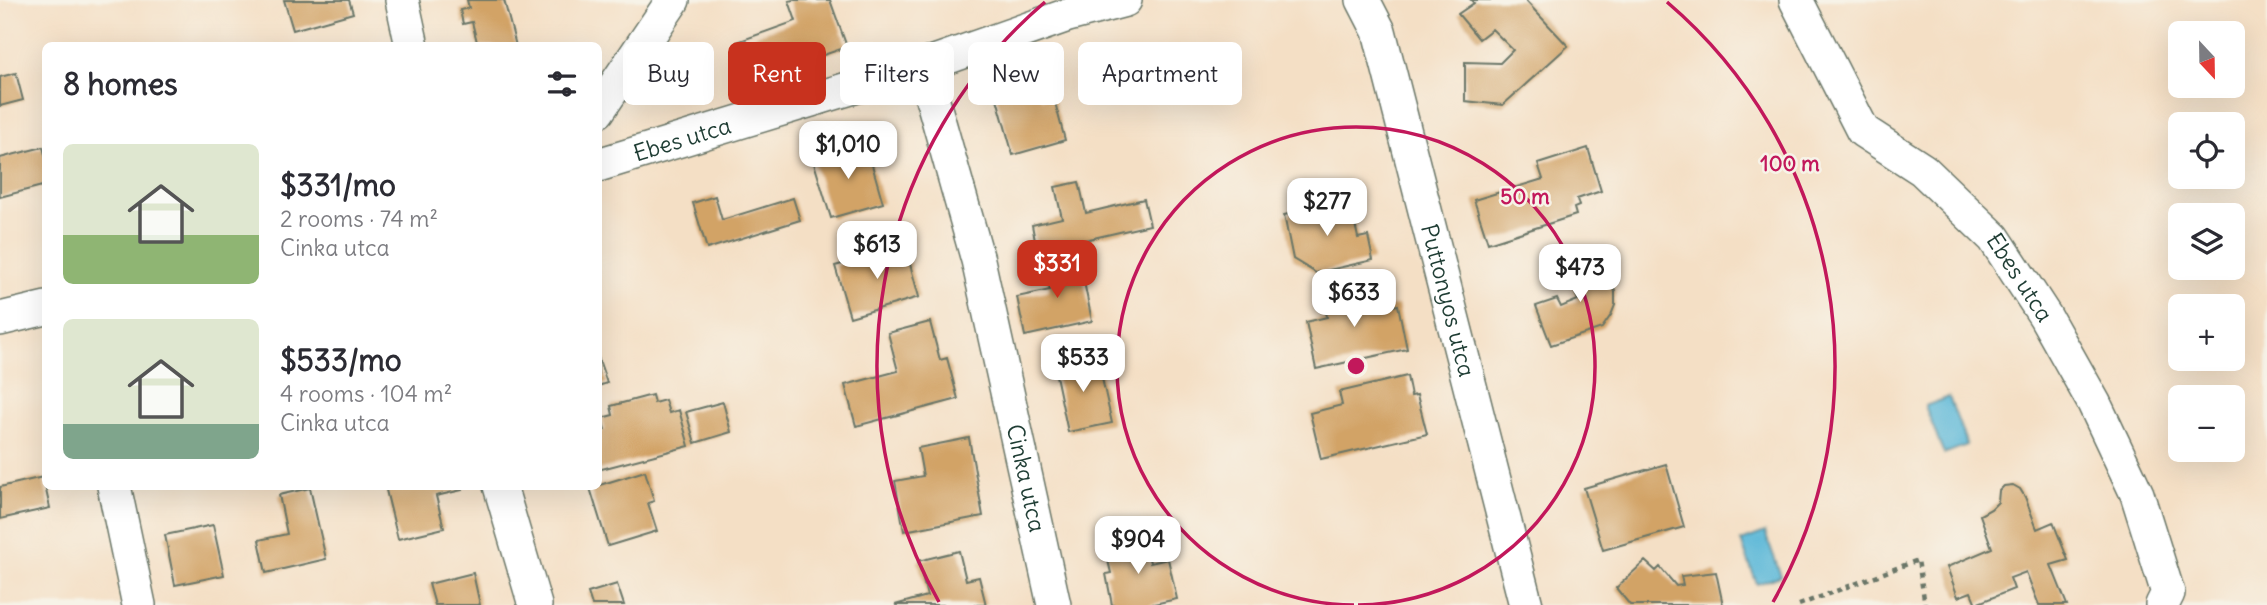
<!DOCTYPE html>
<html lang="en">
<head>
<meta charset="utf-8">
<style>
	:root { --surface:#fff; --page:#f7f7f7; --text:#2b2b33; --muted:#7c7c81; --accent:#c8321e }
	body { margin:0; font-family:Delius,sans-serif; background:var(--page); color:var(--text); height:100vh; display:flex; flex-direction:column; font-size:26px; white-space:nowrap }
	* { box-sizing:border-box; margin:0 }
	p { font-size:23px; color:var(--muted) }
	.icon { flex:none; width:38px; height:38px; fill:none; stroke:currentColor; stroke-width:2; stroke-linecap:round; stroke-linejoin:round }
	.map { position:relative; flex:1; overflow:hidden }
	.sheet { position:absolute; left:42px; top:42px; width:560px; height:448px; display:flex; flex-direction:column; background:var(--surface); border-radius:10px; box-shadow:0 7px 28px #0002 }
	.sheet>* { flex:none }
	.guide { position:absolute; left:623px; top:42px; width:665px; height:63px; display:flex; gap:14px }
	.needle { width:46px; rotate:158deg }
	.buttons { position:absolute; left:2168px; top:21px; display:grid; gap:14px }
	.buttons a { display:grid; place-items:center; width:77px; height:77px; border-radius:10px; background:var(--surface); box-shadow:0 7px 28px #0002; font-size:35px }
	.price { position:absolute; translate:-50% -60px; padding:0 16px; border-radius:14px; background:#fff; color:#222; font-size:23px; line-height:46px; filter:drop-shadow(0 2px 4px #0008) }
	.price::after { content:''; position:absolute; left:50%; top:42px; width:21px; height:16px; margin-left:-10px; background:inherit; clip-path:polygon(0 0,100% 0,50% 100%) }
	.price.selected { background:var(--accent); color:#fff }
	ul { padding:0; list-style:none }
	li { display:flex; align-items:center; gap:21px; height:175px; padding:0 21px }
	li span { display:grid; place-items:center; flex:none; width:196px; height:140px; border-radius:10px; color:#555 }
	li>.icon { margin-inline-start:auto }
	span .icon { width:84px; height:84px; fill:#fffc; stroke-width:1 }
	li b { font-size:30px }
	h2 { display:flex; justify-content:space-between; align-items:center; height:84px; padding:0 21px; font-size:30px }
	.chip { padding:0 24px; border-radius:10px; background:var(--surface); box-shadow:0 7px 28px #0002; font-size:24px; line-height:63px }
	.chip.selected { background:var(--accent); color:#fff }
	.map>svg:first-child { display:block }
</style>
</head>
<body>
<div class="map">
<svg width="2267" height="605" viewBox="0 0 2267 605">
	<rect width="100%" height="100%" fill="#f7f3e8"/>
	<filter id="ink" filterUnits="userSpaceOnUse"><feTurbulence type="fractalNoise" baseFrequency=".0143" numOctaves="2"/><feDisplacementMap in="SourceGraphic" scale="14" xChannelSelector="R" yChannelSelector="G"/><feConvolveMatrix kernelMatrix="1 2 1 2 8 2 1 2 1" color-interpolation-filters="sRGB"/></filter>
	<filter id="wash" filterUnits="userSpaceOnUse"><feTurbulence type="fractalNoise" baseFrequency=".00686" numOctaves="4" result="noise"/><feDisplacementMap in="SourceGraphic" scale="28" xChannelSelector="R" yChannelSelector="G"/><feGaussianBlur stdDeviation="1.57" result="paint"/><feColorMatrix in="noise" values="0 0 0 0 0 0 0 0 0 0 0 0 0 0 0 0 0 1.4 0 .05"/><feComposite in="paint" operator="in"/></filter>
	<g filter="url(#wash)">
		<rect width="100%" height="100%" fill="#f4dfc5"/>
		<path fill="#5ab7d8" stroke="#3c7a86" stroke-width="2" d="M 1949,397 L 1967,445 L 1944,454 L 1925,406 Z
			M 1765,532 L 1781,576 L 1757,584 L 1741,541 Z"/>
		<g id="blocks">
			<path fill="#d2a366" d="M 284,0 L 349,0 L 353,13 L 293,30 Z
				M 467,0 L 504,0 L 516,46 L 478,46 L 472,22 L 463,24 L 460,10 L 469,8 Z
				M 793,0 L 830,0 L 847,47 L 815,58 L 813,52 L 748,75 L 737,42 L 796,21 L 789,1 Z
				M 1471,0 L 1525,0 L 1568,46 L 1503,105 L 1465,101 L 1465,62 L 1500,63 L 1513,50 L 1492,29 L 1479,39 L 1458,14 L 1474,3 Z
				M 1029,56 L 1041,99 L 1053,95 L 1065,140 L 1013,155 L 988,67 Z
				M 16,73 L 23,100 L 0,106 L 0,77 Z
				M 866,144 L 883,203 L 831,218 L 813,160 Z
				M 43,147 L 46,158 L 46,185 L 0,197 L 0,158 Z
				M 1588,148 L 1601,191 L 1577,199 L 1579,206 L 1574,208 L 1576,215 L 1488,243 L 1474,200 L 1543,179 L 1538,164 Z
				M 1079,182 L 1086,213 L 1144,199 L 1150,225 L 1037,251 L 1032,225 L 1062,218 L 1055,187 Z
				M 715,196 L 722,220 L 793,198 L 800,220 L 707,249 L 693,203 Z
				M 1350,200 L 1358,238 L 1368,236 L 1373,260 L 1316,273 L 1293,259 L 1284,215 Z
				M 905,246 L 919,297 L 850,317 L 835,266 Z
				M 1079,257 L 1092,321 L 1025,336 L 1017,297 L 1050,290 L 1044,264 Z
				M 1583,259 L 1598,265 L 1610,278 L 1615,292 L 1615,305 L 1611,315 L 1602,328 L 1551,345 L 1536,306 L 1557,299 L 1561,307 L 1578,300 L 1563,261 Z
				M 1367,284 L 1373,310 L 1398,305 L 1407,349 L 1316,369 L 1306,322 L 1327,317 L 1322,293 Z
				M 930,322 L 940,360 L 947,358 L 958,399 L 856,426 L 845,385 L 898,371 L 888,333 Z
				M 1097,356 L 1112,423 L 1068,432 L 1054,366 Z
				M 598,357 L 607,383 L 598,386 Z
				M 1407,376 L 1411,396 L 1417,395 L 1427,434 L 1321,459 L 1310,413 L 1342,405 L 1339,392 Z
				M 652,395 L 654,403 L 665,400 L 669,413 L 679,410 L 689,446 L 598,470 L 598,432 L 605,430 L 602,418 L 613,415 L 611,406 Z
				M 723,402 L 731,432 L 695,443 L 686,412 Z
				M 969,438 L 983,516 L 904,531 L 895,481 L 923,476 L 918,448 Z
				M 1666,464 L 1684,527 L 1603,550 L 1584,488 Z
				M 645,471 L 654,501 L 648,503 L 657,531 L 608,546 L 590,488 Z
				M 43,477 L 50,508 L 0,519 L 0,487 Z
				M 2013,485 L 2020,489 L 2025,497 L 2037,529 L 2053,522 L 2068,560 L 2051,565 L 2067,605 L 2039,605 L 2026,572 L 2010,578 L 2014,589 L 1976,604 L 1971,592 L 1958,597 L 1947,567 L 1992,548 L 1980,515 L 1991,509 L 1998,502 L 1999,491 L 2004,486 Z
				M 385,486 L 461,486 L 462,490 L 436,496 L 444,528 L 398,539 Z
				M 310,488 L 326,559 L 266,573 L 259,540 L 287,534 L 279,495 Z
				M 213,525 L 224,575 L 175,585 L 165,535 Z
				M 1145,539 L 1150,563 L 1168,559 L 1177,599 L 1149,605 L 1112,605 L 1106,574 L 1111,573 L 1105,548 Z
				M 959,551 L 966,580 L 979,577 L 986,605 L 895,605 L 927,596 L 918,561 Z
				M 1645,561 L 1656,571 L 1660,567 L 1676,586 L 1683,585 L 1681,576 L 1716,572 L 1723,605 L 1630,605 L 1616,588 Z
				M 473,573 L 480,605 L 435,605 L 429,584 Z
				M 617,584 L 624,605 L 592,605 L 588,593 Z"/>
		</g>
	</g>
	<g filter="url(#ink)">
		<use href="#blocks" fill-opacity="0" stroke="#6a7667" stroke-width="2"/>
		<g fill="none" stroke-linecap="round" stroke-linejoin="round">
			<g stroke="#6a7667" stroke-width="36">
				<g id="minor">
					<path d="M 402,0 L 412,46"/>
					<path id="s1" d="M 1363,0 L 1379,31 L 1526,605"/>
					<path id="s2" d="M 1796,0 L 1863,131 L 1923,170 L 1994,238 L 2045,316 L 2094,403 L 2137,494 L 2168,593 L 2162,605"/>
					<path id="s3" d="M 923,66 L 978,260 L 1054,605"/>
					<path d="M 598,111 L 673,0"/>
					<path id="s4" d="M 598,165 L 923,66 L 1068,15 L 1125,0"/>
					<path d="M 0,319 L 46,308"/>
					<path d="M 114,486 L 139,605"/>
					<path d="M 500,486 L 535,605"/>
				</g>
			</g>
			<path stroke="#6a7667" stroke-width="4.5" stroke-dasharray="5 5" stroke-linecap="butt" d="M 1799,605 L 1918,560 L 1925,605"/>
			<use href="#minor" stroke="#fff" stroke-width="33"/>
		</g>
	</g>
	<g fill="none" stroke="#c2185b" stroke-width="3.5">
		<path d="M1354 605A239 239 0 1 1 1358 605"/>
		<path d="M939 602A479 479 0 0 1 1045 2M1667 2A479 479 0 0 1 1773 602"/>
	</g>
	<g text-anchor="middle" stroke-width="5" stroke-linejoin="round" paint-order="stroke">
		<g font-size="23" fill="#1f3d34" stroke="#f7f3e8">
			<text dy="8" stroke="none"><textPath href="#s4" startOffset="88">Ebes utca</textPath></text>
			<text dy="8" stroke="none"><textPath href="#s2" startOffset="364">Ebes utca</textPath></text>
			<text dy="8" stroke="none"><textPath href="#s1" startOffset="313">Puttonyos utca</textPath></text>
			<text dy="8" stroke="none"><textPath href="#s3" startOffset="425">Cinka utca</textPath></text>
		</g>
	</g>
	<circle cx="1356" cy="366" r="10" fill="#c2185b" stroke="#f7f3e8" stroke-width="3.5"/>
	<g font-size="21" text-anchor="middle" font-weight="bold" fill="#c2185b" stroke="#f7f3e8" stroke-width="5" stroke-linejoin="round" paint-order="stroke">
		<text x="1790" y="171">100 m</text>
		<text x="1525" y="204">50 m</text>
	</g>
</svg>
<div class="buttons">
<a><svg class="needle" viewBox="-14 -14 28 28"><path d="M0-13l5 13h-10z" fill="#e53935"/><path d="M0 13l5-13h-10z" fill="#7c7c81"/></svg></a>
<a><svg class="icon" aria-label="locate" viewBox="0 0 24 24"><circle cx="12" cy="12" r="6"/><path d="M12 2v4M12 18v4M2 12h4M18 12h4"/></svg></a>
<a><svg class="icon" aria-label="layers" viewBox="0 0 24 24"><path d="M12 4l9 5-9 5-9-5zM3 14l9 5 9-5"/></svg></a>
<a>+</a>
<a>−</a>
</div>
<b class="price" style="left:848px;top:181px">$1,010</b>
<b class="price" style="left:1327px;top:238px">$277</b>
<b class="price" style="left:877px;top:281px">$613</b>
<b class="price selected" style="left:1057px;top:300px">$331</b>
<b class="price" style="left:1580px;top:304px">$473</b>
<b class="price" style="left:1354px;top:329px">$633</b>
<b class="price" style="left:1083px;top:394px">$533</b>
<b class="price" style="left:1138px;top:576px">$904</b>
<div class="guide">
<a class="chip">Buy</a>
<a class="chip selected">Rent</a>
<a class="chip">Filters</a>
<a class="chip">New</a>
<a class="chip">Apartment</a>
</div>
<section class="sheet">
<h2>8 homes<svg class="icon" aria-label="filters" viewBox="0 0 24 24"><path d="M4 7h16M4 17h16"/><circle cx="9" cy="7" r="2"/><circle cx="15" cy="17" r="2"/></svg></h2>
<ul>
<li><span style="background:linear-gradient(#dfe7d0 65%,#8fb573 0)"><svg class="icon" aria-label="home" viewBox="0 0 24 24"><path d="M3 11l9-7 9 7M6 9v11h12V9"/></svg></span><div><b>$331/mo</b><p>2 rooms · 74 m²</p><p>Cinka utca</p></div></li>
<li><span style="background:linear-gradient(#dfe7d0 75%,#7fa58c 0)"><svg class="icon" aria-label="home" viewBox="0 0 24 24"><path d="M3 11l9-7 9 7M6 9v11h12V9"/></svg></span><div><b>$533/mo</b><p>4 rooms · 104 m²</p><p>Cinka utca</p></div></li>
</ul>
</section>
</div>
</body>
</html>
